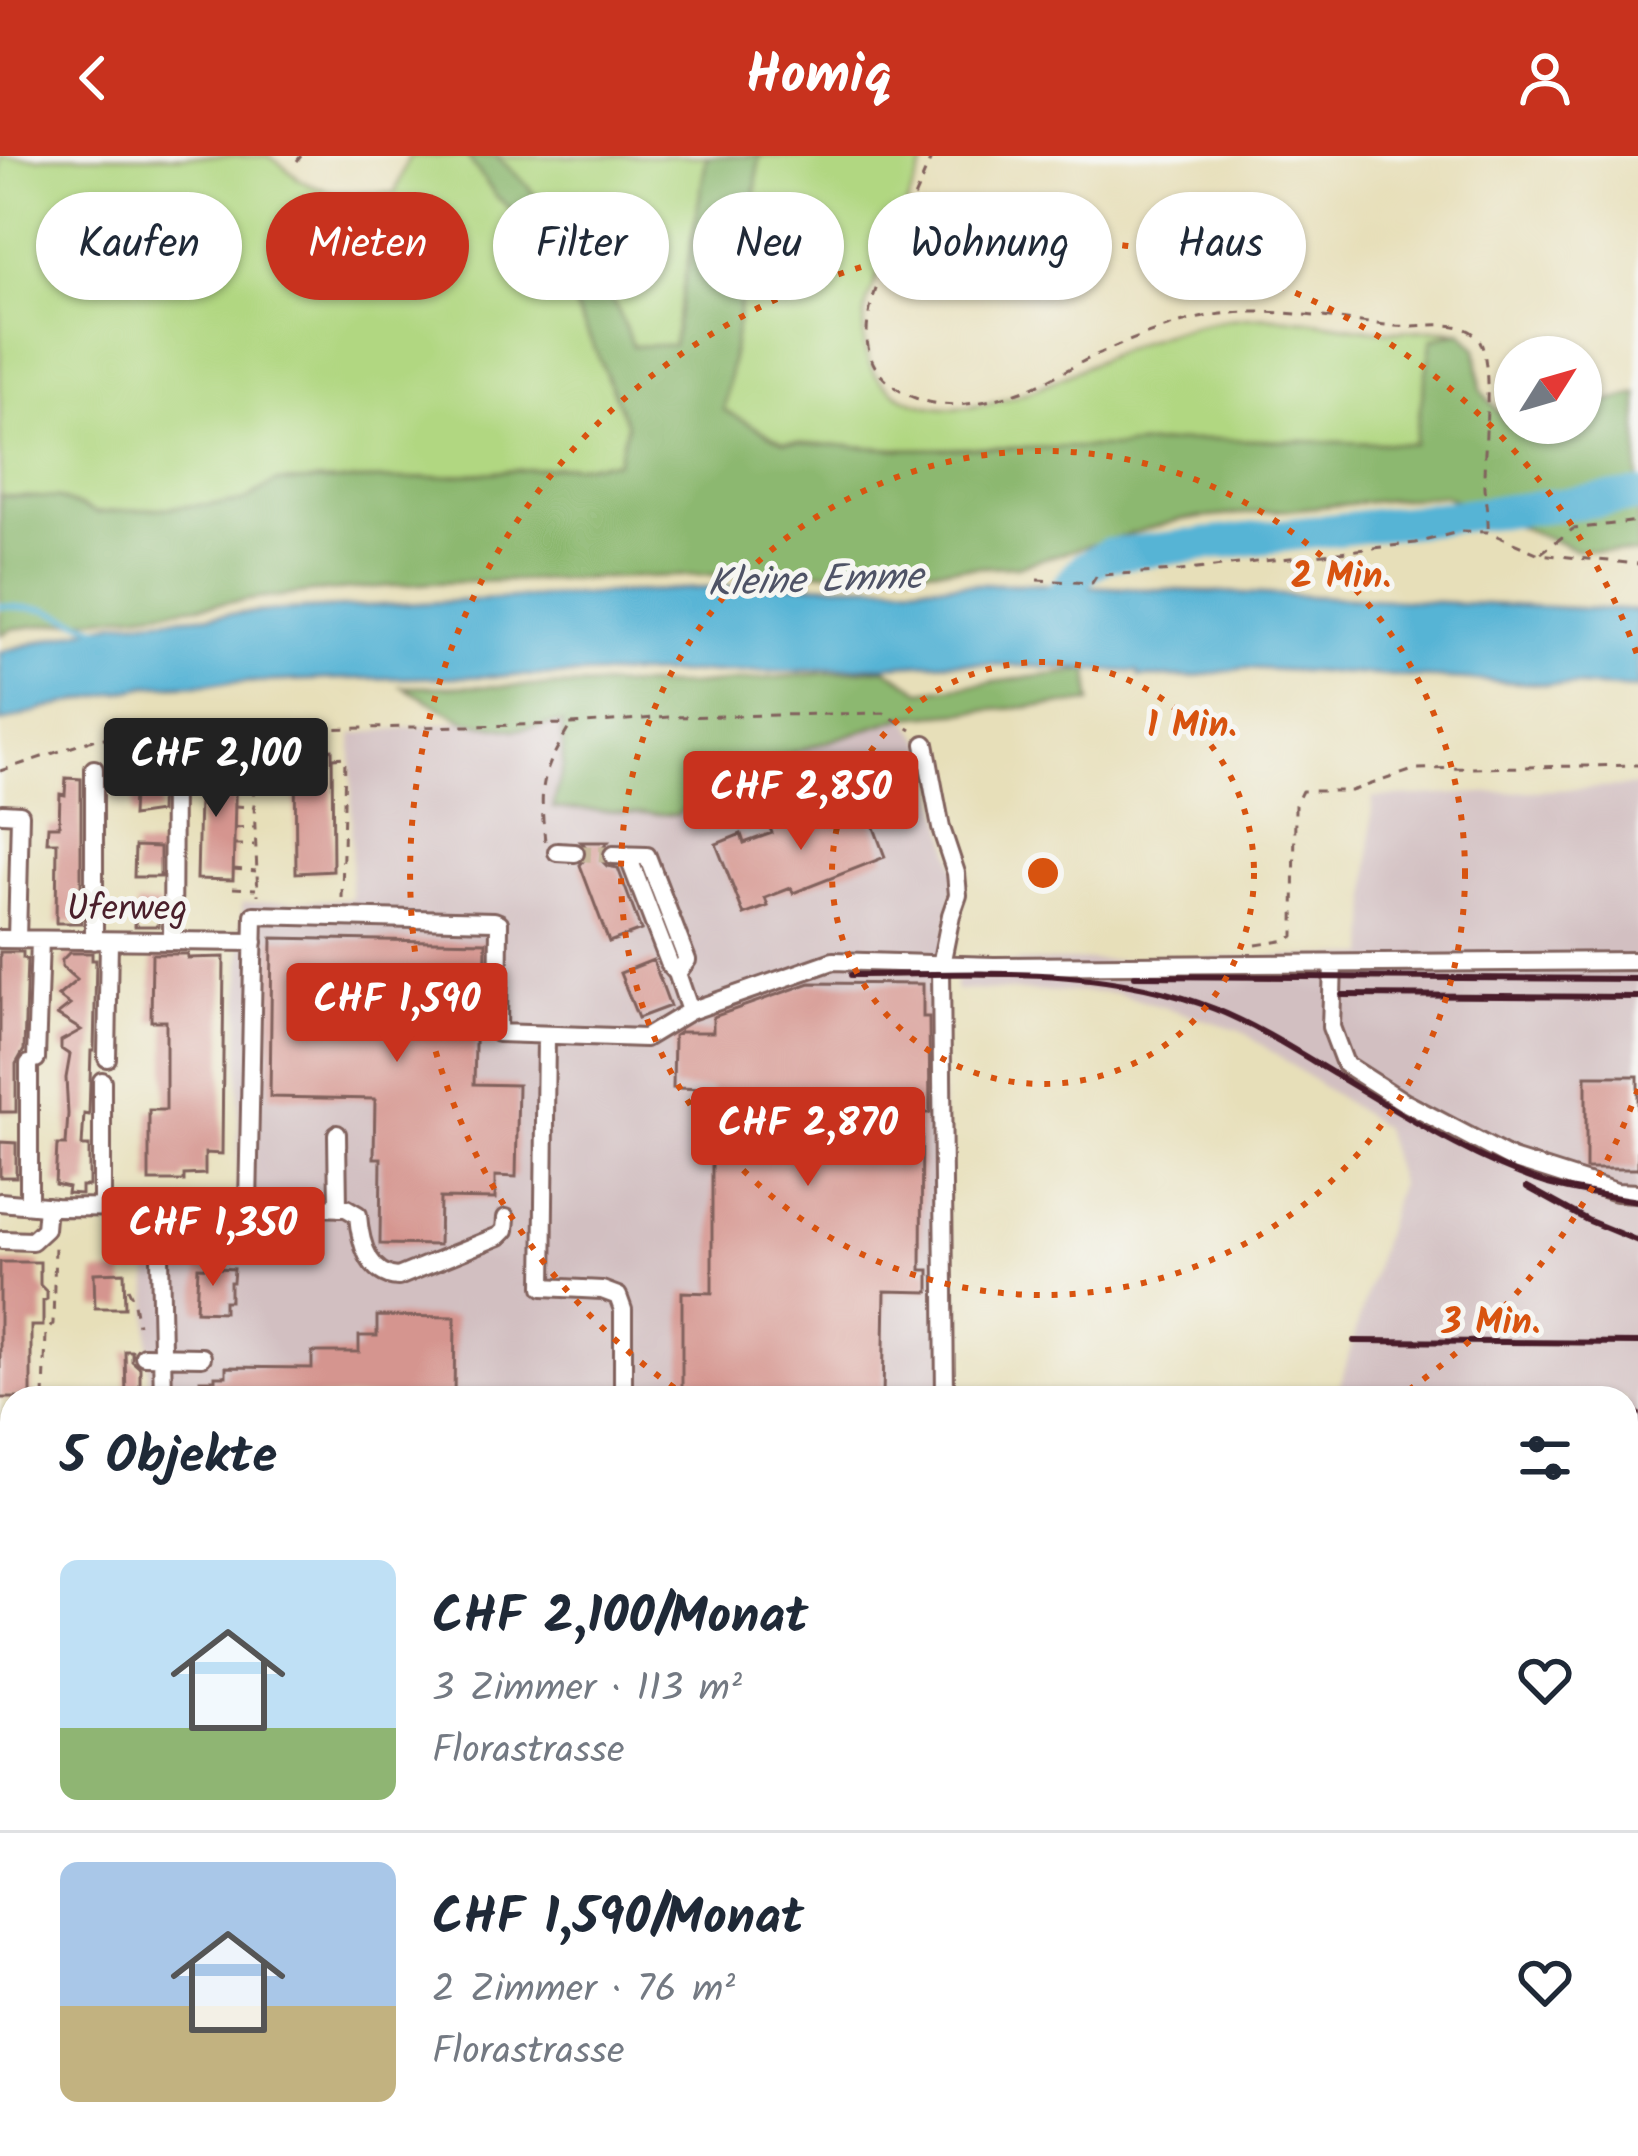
<!DOCTYPE html>
<html lang="de">
<head>
<meta charset="utf-8">
<style>
	:root { --surface:#fff; --page:#f6f6f7; --text:#1f2937; --muted:#747a83; --line:#e0e1e3; --accent:#c8321e }
	body { margin:0; font-family:Kalam,sans-serif; background:var(--page); color:var(--text); height:100vh; display:flex; flex-direction:column; font-size:45px; white-space:nowrap }
	* { box-sizing:border-box; margin:0 }
	p { font-size:39px; color:var(--muted) }
	.icon { flex:none; width:66px; height:66px; fill:none; stroke:currentColor; stroke-width:2; stroke-linecap:round; stroke-linejoin:round }
	.map { position:relative; flex:1; overflow:hidden }
	.sheet { position:absolute; left:0px; top:1230px; width:1638px; height:771px; display:flex; flex-direction:column; background:var(--surface); border-radius:36px 36px 0 0; box-shadow:0 3px 9px #0004 }
	.sheet>* { flex:none }
	.banner { position:absolute; left:36px; top:36px; width:1566px; height:108px; display:flex; gap:24px }
	.needle { width:78px; rotate:53deg }
	.buttons { position:absolute; left:1494px; top:180px; display:grid; gap:24px }
	.buttons a { display:grid; place-items:center; width:108px; height:108px; border-radius:50%; background:var(--surface); box-shadow:0 3px 9px #0004; font-size:60px }
	.price { position:absolute; translate:-50% -102px; padding:0 27px; border-radius:12px; background:var(--accent); color:#fff; font-size:39px; line-height:78px; filter:drop-shadow(0 3px 6px #0008) }
	.price::after { content:''; position:absolute; left:50%; top:72px; width:36px; height:27px; margin-left:-18px; background:inherit; clip-path:polygon(0 0,100% 0,50% 100%) }
	.price.on { background:#222; color:#fff }
	ul { padding:0; list-style:none }
	li { display:flex; align-items:center; gap:36px; height:300px; padding:0 60px }
	li+li { border-top:3px solid var(--line) }
	li span { display:grid; place-items:center; flex:none; width:336px; height:240px; border-radius:18px; color:#555 }
	li>.icon { margin-inline-start:auto }
	span .icon { width:144px; height:144px; fill:#fffc; stroke-width:1 }
	li b { font-size:51px }
	h2 { display:flex; justify-content:space-between; align-items:center; height:144px; padding:0 60px; font-size:51px }
	.pill { padding:0 42px; border-radius:54px; background:var(--surface); box-shadow:0 3px 9px #0004; font-size:42px; line-height:108px }
	.pill.on { background:var(--accent); color:#fff }
	header { display:flex; justify-content:space-between; align-items:center; height:156px; padding:0 60px; background:var(--accent); color:#fff; font-size:54px; font-weight:800 }
	.map>svg:first-child { display:block }
</style>
</head>
<body>
<header><svg class="icon" aria-label="back" viewBox="0 0 24 24"><path d="M15 5l-7 7 7 7"/></svg>Homiq<svg class="icon" aria-label="person" viewBox="0 0 24 24"><circle cx="12" cy="8" r="4"/><path d="M4 21q1-7 8-7t8 7"/></svg></header>
<div class="map">
<svg width="1638" height="2000" viewBox="0 0 1638 2000">
	<rect width="100%" height="100%" fill="#f6f6f2"/>
	<filter id="ink" filterUnits="userSpaceOnUse"><feTurbulence type="fractalNoise" baseFrequency=".00833" numOctaves="2"/><feDisplacementMap in="SourceGraphic" scale="24" xChannelSelector="R" yChannelSelector="G"/><feConvolveMatrix kernelMatrix="1 2 1 2 8 2 1 2 1" color-interpolation-filters="sRGB"/></filter>
	<filter id="wash" filterUnits="userSpaceOnUse"><feTurbulence type="fractalNoise" baseFrequency=".004" numOctaves="4" result="noise"/><feDisplacementMap in="SourceGraphic" scale="48" xChannelSelector="R" yChannelSelector="G"/><feGaussianBlur stdDeviation="2.7" result="paint"/><feColorMatrix in="noise" values="0 0 0 0 0 0 0 0 0 0 0 0 0 0 0 0 0 1.4 0 .05"/><feComposite in="paint" operator="in"/></filter>
	<g filter="url(#wash)">
		<rect width="100%" height="100%" fill="#e7dfb9"/>
		<path fill="#d2bfc1" d="M 905,561 L 925,588 L 956,717 L 941,809 L 945,1242 L 148,1242 L 149,1060 L 237,1038 L 242,747 L 351,743 L 352,578 L 464,565 L 515,574 L 563,566 L 563,611 L 677,659 L 724,619 Z
			M 1638,630 L 1638,1280 L 1626,1280 L 1626,1242 L 1336,1242 L 1399,1028 L 1383,972 L 1240,874 L 1115,837 L 955,834 L 956,807 L 1367,799 L 1372,642 Z
			M 1291,1989 L 1379,1989 L 1401,2000 L 1313,2000 Z"/>
		<path fill="#b1d781" stroke="#7e7b56" stroke-width="3" d="M 0,0 L 40,2 L 50,0 L 268,0 C 280,6 288,15 299,23 C 326,41 364,37 395,37 L 409,0 L 467,0 L 496,40 L 537,76 L 556,110 L 596,195 L 628,269 L 617,306 L 413,323 L 276,326 L 244,346 L 97,357 L 58,342 L 0,340 Z
			M 496,0 L 707,0 L 673,189 L 632,190 L 618,154 L 588,107 L 548,59 L 528,30 Z
			M 759,0 L 927,0 L 867,146 C 861,181 861,213 893,235 C 964,284 1065,216 1133,189 C 1167,176 1202,166 1239,162 C 1284,157 1330,169 1375,174 C 1402,177 1429,172 1456,175 L 1432,184 L 1415,288 L 1207,283 L 1118,291 L 896,293 L 783,286 L 724,254 L 753,62 Z
			M 1626,1941 L 1638,1942 L 1638,2000 L 1558,2000 L 1557,1989 L 1626,1989 Z
			M 167,1989 L 279,1989 L 279,2000 L 172,2000 Z"/>
		<path fill="#8cb86f" stroke="#6b6c4d" stroke-width="3" d="M 467,0 L 496,0 L 528,30 L 548,59 L 588,107 L 618,154 L 633,190 L 673,189 L 707,0 L 759,0 L 753,62 L 724,254 L 783,286 L 896,293 L 1118,291 L 1207,283 L 1414,288 L 1432,183 L 1461,176 L 1476,192 L 1481,234 L 1506,267 L 1521,272 L 1538,267 L 1581,267 L 1581,253 L 1638,238 L 1638,398 L 1574,393 L 1443,339 L 1179,364 L 1017,410 L 433,427 L 313,436 L 11,473 L 0,479 L 0,340 L 58,342 L 97,357 L 243,346 L 275,326 L 413,323 L 617,306 L 627,269 L 596,195 L 556,110 L 537,76 L 496,40 Z
			M 885,512 L 921,535 L 1089,514 L 1091,546 L 904,561 L 724,619 L 677,659 L 553,652 L 563,610 L 562,567 L 515,574 L 465,565 L 403,531 L 690,529 Z
			M 0,1798 L 12,1798 L 12,1896 L 0,1904 Z"/>
		<path fill="#57b4d5" stroke="#506a80" stroke-width="3" d="M 1036,428 L 1638,455 L 1638,533 L 1245,512 L 1190,521 L 1139,521 L 1138,516 L 948,506 L 797,515 L 337,523 L 147,530 L 44,553 L 0,567 L 0,496 L 116,466 L 272,455 L 763,429 Z"/>
		<g fill="none" stroke-linecap="round" stroke-linejoin="round">
			<path stroke="#57b4d5" stroke-width="6" d="M 0,450 L 45,453 L 101,473"/>
			<path stroke="#57b4d5" stroke-width="33" d="M 1044,461 L 1083,413 L 1107,399 L 1638,340"/>
		</g>
		<g id="blocks">
			<path fill="#d5958f" d="M 332,593 L 333,715 L 296,717 L 295,595 Z
				M 200,603 L 236,604 L 233,724 L 197,723 Z
				M 134,615 L 161,616 L 160,656 L 132,660 Z
				M 66,622 L 81,623 L 81,767 L 56,767 L 57,686 L 47,686 L 48,670 L 59,670 L 60,638 L 65,639 Z
				M 861,637 L 885,701 L 793,737 L 791,732 L 765,742 L 768,750 L 744,759 L 716,688 L 741,678 L 744,687 L 772,677 L 770,672 Z
				M 581,686 L 608,686 L 602,693 L 601,704 L 607,710 L 618,712 L 641,774 L 609,786 L 580,709 L 588,699 L 587,692 Z
				M 135,690 L 160,691 L 160,721 L 134,721 Z
				M 136,748 L 159,748 L 159,770 L 135,770 Z
				M 272,782 L 486,786 L 485,849 L 476,849 L 474,928 L 518,929 L 516,1021 L 495,1020 L 495,1043 L 440,1042 L 439,1089 L 380,1088 L 381,1002 L 374,1002 L 375,943 L 270,941 Z
				M 0,796 L 23,796 L 23,802 L 27,803 L 24,894 L 16,908 L 16,956 L 0,956 Z
				M 69,797 L 92,797 L 92,804 L 96,804 L 94,895 L 91,895 L 89,959 L 84,958 L 82,990 L 89,990 L 89,1030 L 81,1030 L 81,1038 L 67,1037 L 68,1031 L 55,1028 L 57,989 L 66,989 L 68,958 L 66,922 L 70,899 L 61,893 L 61,885 L 81,874 L 57,859 L 70,849 L 58,840 L 77,824 L 62,811 L 62,804 Z
				M 152,798 L 188,798 L 188,802 L 224,801 L 222,998 L 205,997 L 205,1018 L 184,1019 L 184,1025 L 149,1025 L 149,954 L 166,954 L 166,865 L 151,865 Z
				M 653,804 L 670,850 L 638,862 L 620,817 Z
				M 810,827 L 923,828 L 923,861 L 929,861 L 930,957 L 922,957 L 921,1114 L 929,1114 L 929,1136 L 885,1135 L 883,1242 L 682,1242 L 682,1136 L 712,1137 L 712,933 L 673,932 L 674,880 L 680,876 L 713,876 L 713,861 Z
				M 1586,920 L 1638,920 L 1638,1013 L 1586,1013 Z
				M 0,986 L 16,987 L 16,1021 L 0,1021 Z
				M 0,1106 L 40,1106 L 40,1129 L 47,1136 L 47,1143 L 43,1145 L 43,1170 L 31,1170 L 31,1242 L 0,1242 Z
				M 198,1111 L 234,1113 L 233,1126 L 230,1126 L 230,1145 L 224,1145 L 224,1156 L 196,1155 Z
				M 124,1116 L 125,1152 L 95,1152 L 94,1117 Z
				M 377,1160 L 455,1161 L 454,1242 L 200,1242 L 200,1224 L 215,1224 L 215,1220 L 226,1220 L 226,1211 L 312,1212 L 312,1196 L 359,1196 L 359,1180 L 377,1180 Z
				M 125,1195 L 132,1195 L 132,1205 L 140,1212 L 140,1242 L 126,1242 Z"/>
		</g>
	</g>
	<g filter="url(#ink)">
		<use href="#blocks" fill-opacity="0" stroke="#81625d" stroke-width="3"/>
		<g fill="none" stroke-linecap="round" stroke-linejoin="round">
			<path stroke="#c8b99d" stroke-width="16" stroke-dasharray="16 8" stroke-linecap="butt" d="M 575,697 L 613,699"/>
			<g stroke="#81625d" stroke-width="22">
				<path id="minor" d="M 925,588 L 941,672 L 956,717 L 958,739 L 951,759 L 941,809 L 945,1242
					M 2,657 L 20,658 L 17,783
					M 557,696 L 575,697
					M 613,699 L 647,700 L 687,804 L 677,817 L 690,855
					M 628,700 L 670,809 L 677,817
					M 0,783 L 254,786
					M 172,784 L 173,620
					M 94,785 L 94,613
					M 1333,808 L 1331,871 L 1345,908 L 1404,946 L 1512,1003 L 1616,1036 L 1638,1037
					M 546,881 L 543,1131 L 602,1134 L 618,1140 L 623,1154 L 623,1242
					M 107,902 L 109,785
					M 36,903 L 40,784
					M 102,925 L 102,1051
					M 337,978 L 338,1052
					M 0,1046 L 56,1051 L 159,1052 L 248,1049 L 346,1052 L 358,1059 C 360,1085 368,1119 398,1121 L 499,1080 L 505,1074 L 506,1062
					M 29,1046 L 29,908
					M 248,1049 L 254,759 L 494,765 L 499,767 L 498,877 L 645,882 L 690,855 L 833,805 L 994,810 L 1638,805
					M 159,1052 L 163,1242
					M 2,1084 L 32,1085 L 45,1073 L 47,1050
					M 144,1200 L 202,1201
					M 0,1925 L 12,1932
					M 44,1989 L 45,2000
					M 603,1989 L 620,2000
					M 925,2000 L 951,1989"/>
			</g>
			<g stroke="#81625d" stroke-width="27">
				<path id="major" d="M 0,1291 L 12,1291
					M 1626,1301 L 1638,1301"/>
			</g>
			<path stroke="#81625d" stroke-width="3" stroke-dasharray="9 9" stroke-linecap="butt" d="M 932,0 C 920,28 908,56 896,84 C 875,134 839,202 904,237 C 940,256 981,249 1019,236 C 1047,227 1073,209 1101,197 C 1129,184 1174,167 1204,161 C 1266,148 1333,164 1395,170 C 1419,172 1466,160 1480,185 C 1494,213 1483,296 1484,331 C 1485,346 1489,361 1488,376
				M 297,5 L 301,0
				M 1541,397 L 1573,373 L 1638,365
				M 1037,424 L 1092,427 L 1097,419 L 1180,415 L 1416,387 L 1462,375 L 1488,376 L 1539,398 L 1638,408
				M 257,576 L 252,605 L 258,739
				M 333,602 L 345,601 L 342,742
				M 235,609 L 251,609
				M 0,615 L 96,583 L 153,576 L 571,568 L 669,561 L 884,557 L 911,574
				M 235,630 L 252,631
				M 234,650 L 253,651
				M 234,672 L 254,671
				M 545,685 C 539,628 541,619 570,570
				M 234,689 L 254,689
				M 233,713 L 256,715
				M 233,732 L 256,733
				M 1256,789 L 1288,784 L 1294,780 L 1295,649 L 1302,635 L 1351,635 L 1416,613 L 1638,609
				M 128,1132 L 133,1143 L 138,1169
				M 44,1242 L 46,1176 L 53,1168 L 55,1089
				M 0,1538 L 12,1534
				M 1626,1816 L 1638,1815
				M 165,1989 L 170,2000
				M 322,1989 L 324,2000
				M 1243,1989 L 1277,2000
				M 1058,2000 L 1063,1989"/>
			<use href="#minor" stroke="#fff" stroke-width="16"/>
			<use href="#major" stroke="#f8bd89" stroke-width="21"/>
			<path stroke="#4a1f2b" stroke-width="6" d="M 851,819 C 972,819 1100,807 1215,853 C 1257,870 1296,895 1336,919 C 1404,959 1472,1004 1548,1028 C 1577,1036 1608,1040 1638,1045
				M 1135,820 L 1638,823
				M 1342,839 L 1638,841
				M 1527,1031 L 1587,1064 L 1638,1085
				M 1354,1185 L 1638,1187
				M 1626,1258 L 1638,1258
				M 0,1720 L 12,1718
				M 1332,1989 L 1353,2000"/>
		</g>
	</g>
	<g fill="none" stroke="#d8530f" stroke-width="6" stroke-dasharray="6 12">
		<circle cx="1043" cy="717" r="211"/>
		<circle cx="1043" cy="717" r="422"/>
		<path d="M1638 933A633 633 0 0 1 1397 1242M689 1242A633 633 0 1 1 1638 501"/>
	</g>
	<g text-anchor="middle" stroke-width="10" stroke-linejoin="round" paint-order="stroke">
		<g font-size="36" fill="#4a1f2b" stroke="#f6f6f2">
			<text x="127" y="764">Uferweg</text>
		</g>
		<g font-size="39" font-style="italic" fill="#4f5366" stroke="#f6f6f2">
			<text transform="translate(815 422) rotate(-2)" y="14">Kleine Emme</text>
		</g>
	</g>
	<circle cx="1043" cy="717" r="18" fill="#d8530f" stroke="#f6f6f2" stroke-width="6"/>
	<g font-size="36" text-anchor="middle" font-weight="bold" fill="#d8530f" stroke="#f6f6f2" stroke-width="10" stroke-linejoin="round" paint-order="stroke">
		<text x="1341" y="431">2 Min.</text>
		<text x="1192" y="580">1 Min.</text>
		<text x="1491" y="1177">3 Min.</text>
	</g>
</svg>
<div class="buttons">
<a><svg class="needle" viewBox="-14 -14 28 28"><path d="M0-13l5 13h-10z" fill="#e53935"/><path d="M0 13l5-13h-10z" fill="#747a83"/></svg></a>
</div>
<b class="price on" style="left:216px;top:664px">CHF 2,100</b>
<b class="price" style="left:801px;top:697px">CHF 2,850</b>
<b class="price" style="left:397px;top:909px">CHF 1,590</b>
<b class="price" style="left:808px;top:1033px">CHF 2,870</b>
<b class="price" style="left:213px;top:1133px">CHF 1,350</b>
<div class="banner">
<a class="pill">Kaufen</a>
<a class="pill on">Mieten</a>
<a class="pill">Filter</a>
<a class="pill">Neu</a>
<a class="pill">Wohnung</a>
<a class="pill">Haus</a>
</div>
<section class="sheet">
<h2>5 Objekte<svg class="icon" aria-label="filters" viewBox="0 0 24 24"><path d="M4 7h16M4 17h16"/><circle cx="9" cy="7" r="2"/><circle cx="15" cy="17" r="2"/></svg></h2>
<ul>
<li><span style="background:linear-gradient(#bfe0f5 70%,#8fb573 0)"><svg class="icon" aria-label="home" viewBox="0 0 24 24"><path d="M3 11l9-7 9 7M6 9v11h12V9"/></svg></span><div><b>CHF 2,100/Monat</b><p>3 Zimmer · 113 m²</p><p>Florastrasse</p></div><svg class="icon" aria-label="heart" viewBox="0 0 24 24"><path d="M12 20l-8-8c-3-5 5-10 8-4 3-6 11-1 8 4z"/></svg></li>
<li><span style="background:linear-gradient(#a9c7e8 60%,#c2b280 0)"><svg class="icon" aria-label="home" viewBox="0 0 24 24"><path d="M3 11l9-7 9 7M6 9v11h12V9"/></svg></span><div><b>CHF 1,590/Monat</b><p>2 Zimmer · 76 m²</p><p>Florastrasse</p></div><svg class="icon" aria-label="heart" viewBox="0 0 24 24"><path d="M12 20l-8-8c-3-5 5-10 8-4 3-6 11-1 8 4z"/></svg></li>
</ul>
</section>
</div>
</body>
</html>
